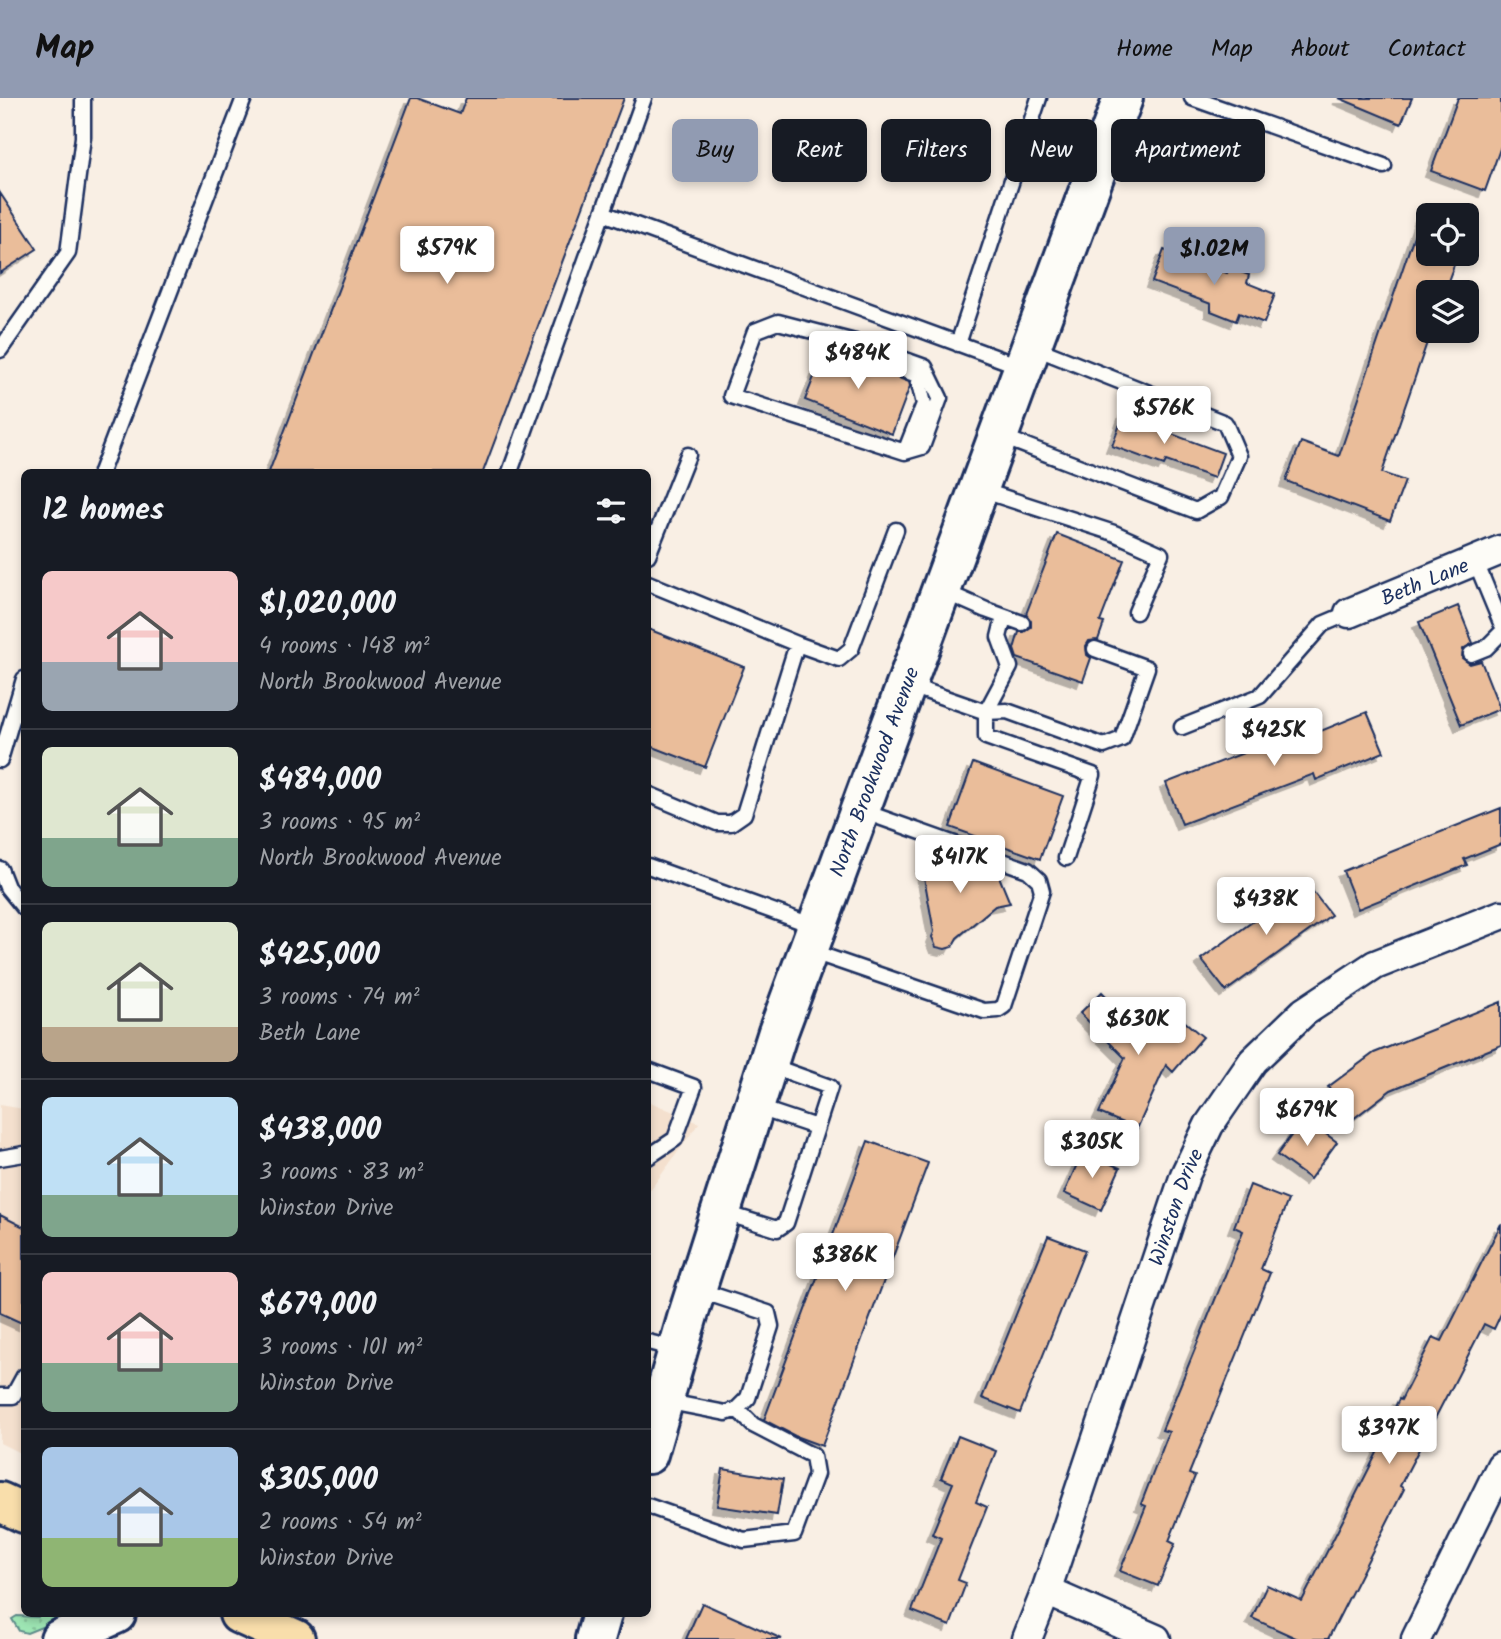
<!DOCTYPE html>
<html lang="en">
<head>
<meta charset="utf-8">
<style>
	:root { --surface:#171b24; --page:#20242c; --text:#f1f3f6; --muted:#9ea1a6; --line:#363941; --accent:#919bb2 }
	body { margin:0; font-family:Kalam,sans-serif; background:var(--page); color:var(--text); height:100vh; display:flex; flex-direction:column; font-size:26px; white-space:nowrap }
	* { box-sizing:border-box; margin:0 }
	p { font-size:23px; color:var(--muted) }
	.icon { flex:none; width:38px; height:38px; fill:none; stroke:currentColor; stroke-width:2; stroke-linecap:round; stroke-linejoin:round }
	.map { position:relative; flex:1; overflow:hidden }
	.panel { position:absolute; left:21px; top:371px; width:630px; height:1148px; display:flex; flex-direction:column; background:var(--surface); border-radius:10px; box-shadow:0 4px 10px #0003 }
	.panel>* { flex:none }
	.hud { position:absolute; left:672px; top:21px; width:665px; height:63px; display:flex; gap:14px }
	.fabs { position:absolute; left:1416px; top:105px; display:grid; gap:14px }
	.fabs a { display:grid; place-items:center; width:63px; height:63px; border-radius:10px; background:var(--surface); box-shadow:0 4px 10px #0003; font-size:35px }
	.price { position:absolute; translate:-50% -60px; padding:0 16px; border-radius:7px; background:#fff; color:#222; font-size:23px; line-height:46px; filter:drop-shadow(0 2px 4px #0008) }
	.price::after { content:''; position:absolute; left:50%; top:42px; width:21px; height:16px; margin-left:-10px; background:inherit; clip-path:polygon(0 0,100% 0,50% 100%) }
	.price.selected { background:var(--accent); color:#111 }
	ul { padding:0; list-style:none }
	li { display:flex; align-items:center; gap:21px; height:175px; padding:0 21px }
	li+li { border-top:2px solid var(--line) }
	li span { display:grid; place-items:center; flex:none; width:196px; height:140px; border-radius:10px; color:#555 }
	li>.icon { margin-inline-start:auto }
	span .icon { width:84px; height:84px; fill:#fffc; stroke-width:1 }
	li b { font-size:30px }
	h2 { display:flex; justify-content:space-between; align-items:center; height:84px; padding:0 21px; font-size:30px }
	.pill { padding:0 24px; border-radius:10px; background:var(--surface); box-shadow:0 4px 10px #0003; font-size:24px; line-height:63px }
	.pill.selected { background:var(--accent); color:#111 }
	header { display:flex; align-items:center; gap:42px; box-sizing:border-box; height:98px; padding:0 35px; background:var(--accent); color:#111 }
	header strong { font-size:33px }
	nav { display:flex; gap:38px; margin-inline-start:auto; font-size:24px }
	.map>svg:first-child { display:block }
</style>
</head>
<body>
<header>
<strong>Map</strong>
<nav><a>Home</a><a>Map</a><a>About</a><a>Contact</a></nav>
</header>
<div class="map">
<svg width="1501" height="1541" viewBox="0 0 1501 1541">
	<defs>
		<pattern id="grass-dots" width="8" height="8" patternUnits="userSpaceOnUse" patternTransform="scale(1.75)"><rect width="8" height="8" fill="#9ee6b4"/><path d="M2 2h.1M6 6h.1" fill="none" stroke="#88c69d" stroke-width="1.8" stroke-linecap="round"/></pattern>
		<filter id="shadow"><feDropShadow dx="-6" dy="6" stdDeviation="0" flood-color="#0004"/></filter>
	</defs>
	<rect width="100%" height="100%" fill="#f9efe4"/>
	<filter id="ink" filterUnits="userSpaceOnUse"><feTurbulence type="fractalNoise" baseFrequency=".0143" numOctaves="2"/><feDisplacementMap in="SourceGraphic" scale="14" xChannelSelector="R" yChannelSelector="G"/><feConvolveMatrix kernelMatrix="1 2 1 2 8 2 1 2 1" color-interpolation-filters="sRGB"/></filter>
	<g filter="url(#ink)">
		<path fill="#f4e0ce" d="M 648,1003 L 699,1025 L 648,1095 Z
			M 0,1007 L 24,1011 L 24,1357 L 0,1345 Z"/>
		<path fill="url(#grass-dots)" stroke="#5c8a89" stroke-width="2" d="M 39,1516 L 74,1516 L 27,1535 L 19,1533 L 12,1521 L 17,1518 L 38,1519 Z"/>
		<path fill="#eabd9a" stroke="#1b2f5e" stroke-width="2" filter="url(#shadow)" d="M 411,0 L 417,0 L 460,16 L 466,0 L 624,0 L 483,374 L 269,374 Z
			M 1339,0 L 1412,0 L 1401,26 Z
			M 1458,0 L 1501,0 L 1501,48 L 1485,93 L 1431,73 Z
			M 0,95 L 37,151 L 0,175 Z
			M 1424,108 L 1428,109 L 1428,156 L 1458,156 L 1444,194 L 1428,194 L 1428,233 L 1431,233 L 1382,375 L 1405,383 L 1390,423 L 1286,383 L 1301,344 L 1339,358 Z
			M 1164,152 L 1227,175 L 1230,170 L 1249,177 L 1247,185 L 1275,196 L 1264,225 L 1239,215 L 1236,223 L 1211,213 L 1211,206 L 1152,184 Z
			M 825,251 L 909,284 L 910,288 L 892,336 L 805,302 Z
			M 1125,313 L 1171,330 L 1169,335 L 1223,355 L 1214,380 L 1166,363 L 1164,367 L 1112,348 Z
			M 1057,436 L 1124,462 L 1100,524 L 1104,525 L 1098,542 L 1089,543 L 1086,548 L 1087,557 L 1091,560 L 1083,583 L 1017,560 L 1014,551 L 1019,534 L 1024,534 L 1031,529 L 1031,523 L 1026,516 Z
			M 1458,508 L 1473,545 L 1463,551 L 1462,560 L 1470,566 L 1481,563 L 1500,611 L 1461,627 L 1419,524 Z
			M 648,531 L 744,569 L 705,669 L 648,647 Z
			M 1367,614 L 1384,654 L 1316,682 L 1314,676 L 1182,726 L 1166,685 L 1269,645 L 1272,653 Z
			M 973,665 L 1063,698 L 1040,761 L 984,741 L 987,747 L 977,744 L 983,741 L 950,729 Z
			M 1501,710 L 1501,746 L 1464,761 L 1467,767 L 1358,811 L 1343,773 Z
			M 950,754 L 996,771 L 1010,805 L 995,808 L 957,840 L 952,849 L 945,851 L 936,849 L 932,839 L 934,834 L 922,768 L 928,763 Z
			M 1306,785 L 1331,817 L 1226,893 L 1201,861 Z
			M 1102,894 L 1148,941 L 1172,913 L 1203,939 L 1173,974 L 1166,967 L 1137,1031 L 1099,1015 L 1125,960 L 1080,915 Z
			M 1501,904 L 1501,947 L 1391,992 L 1353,1021 L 1328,989 L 1374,955 Z
			M 1304,1020 L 1337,1044 L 1310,1081 L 1277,1057 Z
			M 868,1043 L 928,1065 L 822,1348 L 795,1338 L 764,1322 Z
			M 1083,1053 L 1120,1070 L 1101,1112 L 1064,1095 Z
			M 1250,1087 L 1288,1102 L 1261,1171 L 1270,1175 L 1189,1376 L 1195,1378 L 1169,1443 L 1175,1446 L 1158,1488 L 1120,1473 L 1146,1408 L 1141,1406 L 1169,1334 L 1162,1332 L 1243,1133 L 1234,1129 Z
			M 0,1117 L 24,1129 L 24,1226 L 0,1215 Z
			M 1501,1126 L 1501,1216 L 1494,1231 L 1484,1226 L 1448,1297 L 1447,1297 L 1400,1388 L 1404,1391 L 1328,1541 L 1298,1541 L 1252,1520 L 1267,1487 L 1302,1503 L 1383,1343 L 1379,1341 L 1399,1301 L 1401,1302 L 1433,1239 L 1442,1243 Z
			M 1048,1138 L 1085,1152 L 1020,1315 L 982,1300 Z
			M 958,1338 L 996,1353 L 976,1404 L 987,1409 L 958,1482 L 966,1485 L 950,1528 L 912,1513 L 941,1440 L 932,1436 L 953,1385 L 941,1380 Z
			M 723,1371 L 783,1381 L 777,1417 L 717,1408 Z
			M 702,1505 L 782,1541 L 686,1541 Z"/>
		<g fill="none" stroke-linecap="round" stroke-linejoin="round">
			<g stroke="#1b2f5e" stroke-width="19">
				<path id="lane" d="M 1192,0 L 1384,68
					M 603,115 L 1022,269
					M 778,224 L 855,244 L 925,269 L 940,300 L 922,349 L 905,354 L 731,298 L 755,233 Z
					M 958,246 L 1039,0
					M 863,251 L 876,262 L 917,277 L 924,306 L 905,354
					M 0,252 L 68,155 L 83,39 L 83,0
					M 1000,338 L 1196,413 L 1221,399 L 1239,358 L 1225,325 L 1033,249
					M 101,374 L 244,0
					M 510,374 L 644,0
					M 981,392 L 1114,435 L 1161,456 L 1136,514
					M 648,457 L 688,357
					M 1475,462 L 1501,525
					M 648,485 L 797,546
					M 943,493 L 986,512 L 1022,525
					M 1004,519 L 999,539 L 1010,569 L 986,614 L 986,639 L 1093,677 L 1066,760
					M 1471,556 L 1486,550 L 1501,535
					M 908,587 L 986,614 L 1007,613 L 1104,648 L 1122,641 L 1147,570 L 1095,551
					M 1182,629 L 1260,598 L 1323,526 L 1349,515
					M 0,662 L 24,581
					M 648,696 L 717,725 L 731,725 L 744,716 L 797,546 L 839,561 L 851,551 L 896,432
					M 648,768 L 814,828
					M 0,771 L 7,789 L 24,810
					M 810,853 L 984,913 L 998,912 L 1004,908 L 1042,793 L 1039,782 L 1028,772 L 862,713
					M 648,972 L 694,989 L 675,1041 L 648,1059
					M 756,1009 L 816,1029
					M 0,1060 L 24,1056
					M 722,1114 L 777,1131 L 786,1125 L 830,989 L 769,967
					M 648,1244 L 676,1251
					M 0,1298 L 13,1298 L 24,1278
					M 664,1303 L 726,1315 L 737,1311 L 748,1300 L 771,1228 L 768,1215 L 698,1192
					M 648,1408 L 744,1442 L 794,1436 L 816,1376 L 813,1358 L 753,1327 L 737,1311"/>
			</g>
			<g stroke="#1b2f5e" stroke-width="33">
				<g id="street">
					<path id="s1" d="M 1349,515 L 1501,452"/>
					<path d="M 1046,1493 L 1156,1541"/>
					<path id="s2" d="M 1027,1541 L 1046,1493 L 1185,1077 L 1209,1027 L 1253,963 L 1304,914 L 1375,867 L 1501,817"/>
					<path d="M 1416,1541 L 1501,1368"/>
				</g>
			</g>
			<g stroke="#1b2f5e" stroke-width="44">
				<g id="secondary">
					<path id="s3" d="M 648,1356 L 688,1217 L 778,934 L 1123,0"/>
					<path d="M 60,1541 L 116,1516"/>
					<path d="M 595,1541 L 602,1516"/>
				</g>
			</g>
			<g stroke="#1b2f5e" stroke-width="44">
				<path id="primary" d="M 0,1404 L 24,1415
					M 239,1516 L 295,1541"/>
			</g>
			<use href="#lane" stroke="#fdfcf7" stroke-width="14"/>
			<use href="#street" stroke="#fdfcf7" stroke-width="28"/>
			<use href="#secondary" stroke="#fdfcf7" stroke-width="38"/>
			<use href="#primary" stroke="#f9deab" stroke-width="38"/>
		</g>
	</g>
	<g text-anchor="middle" stroke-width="5" stroke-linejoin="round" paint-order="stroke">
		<g font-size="21" fill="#1b2f5e" stroke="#fdfcf7">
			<text dy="7" stroke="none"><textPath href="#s1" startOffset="82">Beth Lane</textPath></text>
			<text dy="7" stroke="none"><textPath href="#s3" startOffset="719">North Brookwood Avenue</textPath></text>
			<text dy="7" stroke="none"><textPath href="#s2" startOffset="457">Winston Drive</textPath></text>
		</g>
	</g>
</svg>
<div class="fabs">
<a><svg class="icon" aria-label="locate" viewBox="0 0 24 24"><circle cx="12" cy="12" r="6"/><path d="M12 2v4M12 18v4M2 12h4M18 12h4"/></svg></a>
<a><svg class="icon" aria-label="layers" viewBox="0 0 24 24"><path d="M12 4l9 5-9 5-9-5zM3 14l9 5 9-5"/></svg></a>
</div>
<b class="price" style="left:447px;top:188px">$579K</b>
<b class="price selected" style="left:1214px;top:189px">$1.02M</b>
<b class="price" style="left:858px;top:293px">$484K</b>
<b class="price" style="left:1164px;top:348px">$576K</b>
<b class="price" style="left:1274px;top:670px">$425K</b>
<b class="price" style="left:960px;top:797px">$417K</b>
<b class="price" style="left:1266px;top:839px">$438K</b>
<b class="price" style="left:1138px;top:959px">$630K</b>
<b class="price" style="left:1307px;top:1050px">$679K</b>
<b class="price" style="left:1092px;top:1082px">$305K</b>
<b class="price" style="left:845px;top:1195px">$386K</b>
<b class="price" style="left:1389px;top:1368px">$397K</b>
<div class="hud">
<a class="pill selected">Buy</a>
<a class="pill">Rent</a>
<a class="pill">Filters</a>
<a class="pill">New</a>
<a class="pill">Apartment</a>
</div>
<section class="panel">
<h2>12 homes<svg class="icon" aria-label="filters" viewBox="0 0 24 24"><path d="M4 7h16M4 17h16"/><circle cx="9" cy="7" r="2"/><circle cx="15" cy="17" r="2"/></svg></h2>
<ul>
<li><span style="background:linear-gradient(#f6c9c9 65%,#9aa5b1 0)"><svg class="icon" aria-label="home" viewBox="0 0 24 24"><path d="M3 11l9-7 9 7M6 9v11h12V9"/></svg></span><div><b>$1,020,000</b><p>4 rooms · 148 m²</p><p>North Brookwood Avenue</p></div></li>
<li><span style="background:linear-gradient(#dfe7d0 65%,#7fa58c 0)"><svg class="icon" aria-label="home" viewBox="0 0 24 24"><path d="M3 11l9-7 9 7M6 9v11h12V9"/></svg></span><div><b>$484,000</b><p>3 rooms · 95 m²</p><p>North Brookwood Avenue</p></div></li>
<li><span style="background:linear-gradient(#dfe7d0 75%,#b9a48a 0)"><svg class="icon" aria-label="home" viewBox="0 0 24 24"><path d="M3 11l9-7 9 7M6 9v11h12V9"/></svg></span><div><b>$425,000</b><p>3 rooms · 74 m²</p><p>Beth Lane</p></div></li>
<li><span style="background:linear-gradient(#bfe0f5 70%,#7fa58c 0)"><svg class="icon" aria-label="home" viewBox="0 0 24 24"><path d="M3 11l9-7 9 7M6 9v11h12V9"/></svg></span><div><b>$438,000</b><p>3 rooms · 83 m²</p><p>Winston Drive</p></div></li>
<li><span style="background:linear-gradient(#f6c9c9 65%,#7fa58c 0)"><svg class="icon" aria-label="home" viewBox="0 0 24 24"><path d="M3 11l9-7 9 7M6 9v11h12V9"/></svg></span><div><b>$679,000</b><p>3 rooms · 101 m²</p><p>Winston Drive</p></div></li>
<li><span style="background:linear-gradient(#a9c7e8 65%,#8fb573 0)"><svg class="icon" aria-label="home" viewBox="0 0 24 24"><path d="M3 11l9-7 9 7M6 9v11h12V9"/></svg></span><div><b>$305,000</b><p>2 rooms · 54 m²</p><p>Winston Drive</p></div></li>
</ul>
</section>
</div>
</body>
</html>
